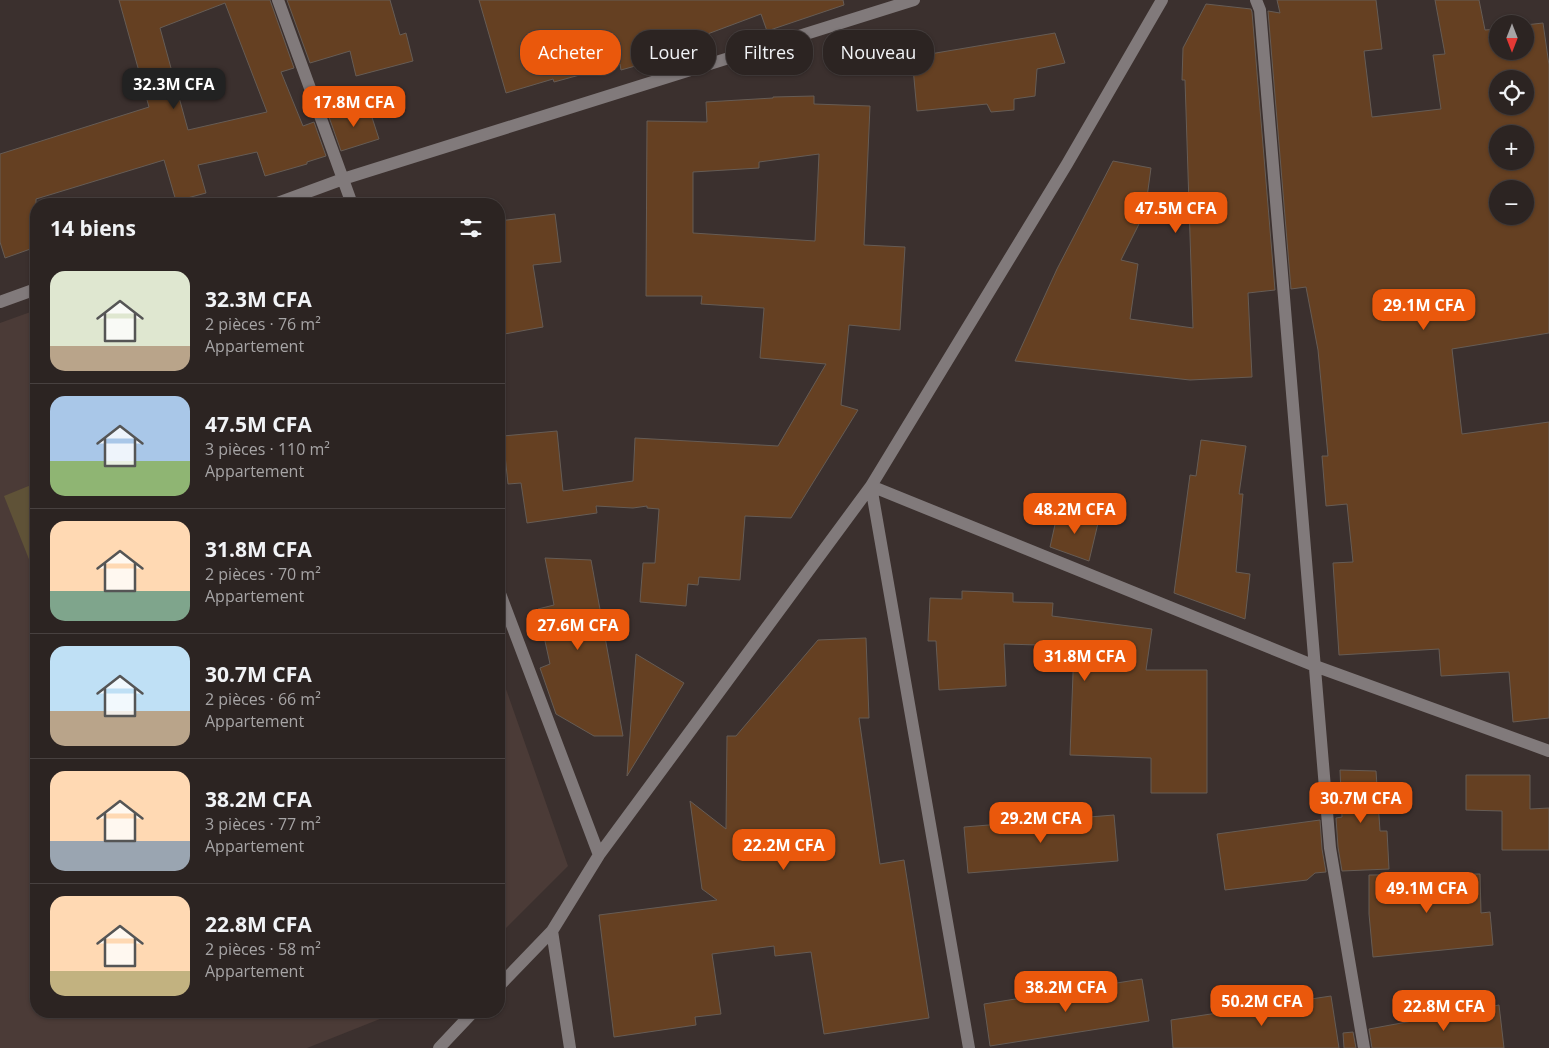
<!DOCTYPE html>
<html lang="fr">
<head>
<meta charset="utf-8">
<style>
	:root { --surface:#2c2422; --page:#342c2a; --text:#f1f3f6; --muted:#a6a4a5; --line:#484140; --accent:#ea580c }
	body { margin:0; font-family:"Open Sans",sans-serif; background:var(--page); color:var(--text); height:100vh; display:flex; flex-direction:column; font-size:19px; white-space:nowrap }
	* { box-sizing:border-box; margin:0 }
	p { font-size:16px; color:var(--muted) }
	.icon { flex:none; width:28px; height:28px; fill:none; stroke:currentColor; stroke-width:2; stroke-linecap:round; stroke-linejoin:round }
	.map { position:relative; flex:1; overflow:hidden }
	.details { position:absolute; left:30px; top:198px; width:475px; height:820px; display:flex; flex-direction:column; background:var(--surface); border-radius:20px; box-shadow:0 1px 4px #0004,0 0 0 1px var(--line) }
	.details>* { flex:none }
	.banner { position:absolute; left:520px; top:30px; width:475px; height:45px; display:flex; gap:10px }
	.needle { width:32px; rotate:180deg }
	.tools { position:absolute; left:1489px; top:15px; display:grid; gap:10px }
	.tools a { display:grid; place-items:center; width:45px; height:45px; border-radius:50%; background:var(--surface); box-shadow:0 1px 4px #0004,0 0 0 1px var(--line); font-size:25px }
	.price { position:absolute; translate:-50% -42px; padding:0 11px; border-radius:10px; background:var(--accent); color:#fff; font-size:16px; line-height:32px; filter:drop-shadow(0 1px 2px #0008) }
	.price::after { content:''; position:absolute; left:50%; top:30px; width:15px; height:11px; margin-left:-8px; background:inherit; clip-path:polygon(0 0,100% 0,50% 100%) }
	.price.active { background:#222; color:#fff }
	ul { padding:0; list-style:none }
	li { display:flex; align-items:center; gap:15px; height:125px; padding:0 20px }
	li+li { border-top:1px solid var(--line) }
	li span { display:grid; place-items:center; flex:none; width:140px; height:100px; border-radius:15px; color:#555 }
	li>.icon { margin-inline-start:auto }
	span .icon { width:60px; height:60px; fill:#fffc; stroke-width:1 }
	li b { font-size:21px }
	h2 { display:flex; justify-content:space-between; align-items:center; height:60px; padding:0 20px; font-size:21px }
	.tag { padding:0 18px; border-radius:20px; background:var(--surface); box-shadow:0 1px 4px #0004,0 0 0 1px var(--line); font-size:18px; line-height:45px }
	.tag.active { background:var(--accent); color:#fff }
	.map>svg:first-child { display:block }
</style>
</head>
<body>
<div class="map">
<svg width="1549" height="1048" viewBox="0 0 1549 1048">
	<rect width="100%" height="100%" fill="#3b302e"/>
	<path fill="#4b3b37" d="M 36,310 L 36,1011 L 400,1011 L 307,1048 L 0,1048 L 0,323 Z
		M 499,669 L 568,866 L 499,935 Z"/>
	<path fill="#5f5237" d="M 36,483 L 36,577 L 4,496 Z"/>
	<path fill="#654022" stroke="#665c55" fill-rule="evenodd" d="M 119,0 L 270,0 L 294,68 L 281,72 L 303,126 L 314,122 L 326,156 L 307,162 L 307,164 L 265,176 L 257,152 L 198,165 L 206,193 L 176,201 L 164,160 L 36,199 L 36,247 L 5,258 L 0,242 L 0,154 L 149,107 ZM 225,3 L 267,112 L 188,130 L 160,28 Z
		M 287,0 L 390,0 L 400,35 L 406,33 L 413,61 L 356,76 L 350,51 L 310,63 Z
		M 479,0 L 843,0 L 844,5 L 767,31 L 761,14 L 662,51 L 664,58 L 621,70 L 620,64 L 554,82 L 553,79 L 506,93 Z
		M 1277,0 L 1376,0 L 1382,49 L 1364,51 L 1372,117 L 1441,109 L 1433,55 L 1445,54 L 1435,0 L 1479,0 L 1485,30 L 1498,29 L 1498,51 L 1525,51 L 1525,25 L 1543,23 L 1549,65 L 1549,333 L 1452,349 L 1462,434 L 1549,422 L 1549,718 L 1513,722 L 1509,672 L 1441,676 L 1439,649 L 1339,655 L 1333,563 L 1353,562 L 1347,504 L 1326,506 L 1322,456 L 1328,456 L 1318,350 L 1306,287 L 1291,289 L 1268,11 L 1280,13 ZM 1498,79 L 1525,79 L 1525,106 L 1498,106 ZM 1498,134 L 1525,134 L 1525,161 L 1498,161 ZM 1498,189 L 1525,189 L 1525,216 L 1498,216 Z
		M 1206,4 L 1251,9 L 1252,12 L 1275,290 L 1248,293 L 1252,377 L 1190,380 L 1015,361 L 1057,269 L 1113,161 L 1151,168 L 1145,212 L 1121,260 L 1138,264 L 1130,319 L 1193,328 L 1185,80 L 1182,80 L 1183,48 Z
		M 1055,33 L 1065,63 L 1037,69 L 1035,96 L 1014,99 L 1014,110 L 991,112 L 987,104 L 917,111 L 912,57 Z
		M 814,96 L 814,104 L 870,106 L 864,245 L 905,247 L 900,330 L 849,325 L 841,405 L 858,410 L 791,518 L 745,516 L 740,580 L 699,577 L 698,585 L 688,584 L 686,606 L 640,602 L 643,563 L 655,563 L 659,509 L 647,508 L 647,506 L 633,508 L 596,506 L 597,513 L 527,523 L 521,483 L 508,484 L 503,436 L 557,431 L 563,491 L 633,481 L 635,438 L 778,446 L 826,364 L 760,358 L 764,308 L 701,304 L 702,296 L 646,296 L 647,121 L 707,122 L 706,102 L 773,98 L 773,97 ZM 819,154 L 815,241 L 693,233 L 693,172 L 759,168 L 759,162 Z
		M 368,105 L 379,139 L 341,151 L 329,117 Z
		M 555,214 L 561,262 L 533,265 L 543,327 L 499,335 L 499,221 Z
		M 1201,440 L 1246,446 L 1239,494 L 1243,494 L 1236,572 L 1250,574 L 1245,619 L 1174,593 L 1190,475 L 1196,476 Z
		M 1058,511 L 1099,519 L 1089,561 L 1050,547 Z
		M 545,558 L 591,560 L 623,736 L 594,736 L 556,714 L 540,668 L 550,664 L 538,609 L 554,605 Z
		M 962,591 L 1013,593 L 1013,602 L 1053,603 L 1052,616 L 1152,629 L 1146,670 L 1207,670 L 1207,793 L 1151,793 L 1151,758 L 1070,755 L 1074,646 L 1004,644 L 1006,686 L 939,690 L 936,641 L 928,641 L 930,598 L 962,599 Z
		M 866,638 L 869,718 L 859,718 L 880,864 L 904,860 L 929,1018 L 824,1034 L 811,952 L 775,956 L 774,946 L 712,954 L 721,1014 L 695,1017 L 696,1025 L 614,1037 L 599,915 L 717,900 L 702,889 L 690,801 L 726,829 L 727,736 L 736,736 L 818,640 Z
		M 636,654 L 684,683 L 627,776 Z
		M 1340,770 L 1376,771 L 1380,831 L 1387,831 L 1389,869 L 1342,871 L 1338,847 L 1336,818 L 1342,817 Z
		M 1466,775 L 1530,775 L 1530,809 L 1549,808 L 1549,850 L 1502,850 L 1502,811 L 1466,810 Z
		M 1114,815 L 1118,861 L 968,873 L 964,827 Z
		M 1320,820 L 1322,849 L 1326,872 L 1315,873 L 1307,880 L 1225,890 L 1217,834 Z
		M 1480,874 L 1481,913 L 1490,912 L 1493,945 L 1373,957 L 1369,914 L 1369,875 Z
		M 1142,979 L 1149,1021 L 990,1046 L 984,1004 Z
		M 1331,996 L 1339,1048 L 1173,1048 L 1171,1020 Z
		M 1499,1005 L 1504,1048 L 1372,1048 L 1369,1029 Z
		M 1353,1032 L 1356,1048 L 1344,1048 L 1343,1033 Z"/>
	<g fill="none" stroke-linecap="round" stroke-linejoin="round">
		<path stroke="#817a7b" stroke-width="12" d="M 278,0 L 352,204
			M 1256,0 L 1260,10 L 1330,848 L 1364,1048
			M 275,204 L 343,179 L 914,0
			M 0,302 L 36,289
			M 871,486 L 1315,666 L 1549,751
			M 871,486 L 969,1048
			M 499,591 L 599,855
			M 552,931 L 570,1048
			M 499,986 L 552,931 L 599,855 L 871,486 L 1067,164 L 1162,0
			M 439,1048 L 474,1011"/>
	</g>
</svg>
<div class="tools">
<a><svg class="needle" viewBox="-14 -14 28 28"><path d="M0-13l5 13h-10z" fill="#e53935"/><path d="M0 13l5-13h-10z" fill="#a6a4a5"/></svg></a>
<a><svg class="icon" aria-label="locate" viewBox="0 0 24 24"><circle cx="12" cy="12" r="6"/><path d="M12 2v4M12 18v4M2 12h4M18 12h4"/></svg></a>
<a>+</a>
<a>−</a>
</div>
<b class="price active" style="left:174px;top:110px">32.3M CFA</b>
<b class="price" style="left:354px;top:128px">17.8M CFA</b>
<b class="price" style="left:1176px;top:234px">47.5M CFA</b>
<b class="price" style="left:1424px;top:331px">29.1M CFA</b>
<b class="price" style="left:1075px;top:535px">48.2M CFA</b>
<b class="price" style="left:578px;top:651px">27.6M CFA</b>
<b class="price" style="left:1085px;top:682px">31.8M CFA</b>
<b class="price" style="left:1361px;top:824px">30.7M CFA</b>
<b class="price" style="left:1041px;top:844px">29.2M CFA</b>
<b class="price" style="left:784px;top:871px">22.2M CFA</b>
<b class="price" style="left:1427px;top:914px">49.1M CFA</b>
<b class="price" style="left:1066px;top:1013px">38.2M CFA</b>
<b class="price" style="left:1262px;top:1027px">50.2M CFA</b>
<b class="price" style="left:1444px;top:1032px">22.8M CFA</b>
<div class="banner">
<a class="tag active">Acheter</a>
<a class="tag">Louer</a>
<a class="tag">Filtres</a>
<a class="tag">Nouveau</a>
</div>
<section class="details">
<h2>14 biens<svg class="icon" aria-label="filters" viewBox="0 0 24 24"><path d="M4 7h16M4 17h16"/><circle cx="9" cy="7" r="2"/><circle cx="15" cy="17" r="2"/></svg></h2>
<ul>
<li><span style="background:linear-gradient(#dfe7d0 75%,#b9a48a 0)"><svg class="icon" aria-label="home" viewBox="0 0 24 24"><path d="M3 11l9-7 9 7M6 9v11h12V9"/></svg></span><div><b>32.3M CFA</b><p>2 pièces · 76 m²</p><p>Appartement</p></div></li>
<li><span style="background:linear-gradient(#a9c7e8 65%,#8fb573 0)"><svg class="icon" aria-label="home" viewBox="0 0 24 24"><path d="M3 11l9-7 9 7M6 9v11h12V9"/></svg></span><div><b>47.5M CFA</b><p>3 pièces · 110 m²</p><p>Appartement</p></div></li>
<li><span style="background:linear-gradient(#ffd9b3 70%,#7fa58c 0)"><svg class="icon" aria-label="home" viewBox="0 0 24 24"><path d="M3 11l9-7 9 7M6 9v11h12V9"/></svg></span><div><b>31.8M CFA</b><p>2 pièces · 70 m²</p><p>Appartement</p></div></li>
<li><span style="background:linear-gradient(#bfe0f5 65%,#b9a48a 0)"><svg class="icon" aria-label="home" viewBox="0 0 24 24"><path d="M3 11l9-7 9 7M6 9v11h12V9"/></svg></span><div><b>30.7M CFA</b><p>2 pièces · 66 m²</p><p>Appartement</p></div></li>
<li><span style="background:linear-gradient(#ffd9b3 70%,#9aa5b1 0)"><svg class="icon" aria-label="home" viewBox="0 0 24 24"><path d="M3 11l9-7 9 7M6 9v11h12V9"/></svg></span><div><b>38.2M CFA</b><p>3 pièces · 77 m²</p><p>Appartement</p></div></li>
<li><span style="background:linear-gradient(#ffd9b3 75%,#c2b280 0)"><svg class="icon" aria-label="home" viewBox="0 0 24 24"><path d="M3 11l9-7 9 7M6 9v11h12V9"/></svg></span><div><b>22.8M CFA</b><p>2 pièces · 58 m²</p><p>Appartement</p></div></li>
</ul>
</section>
</div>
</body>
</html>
